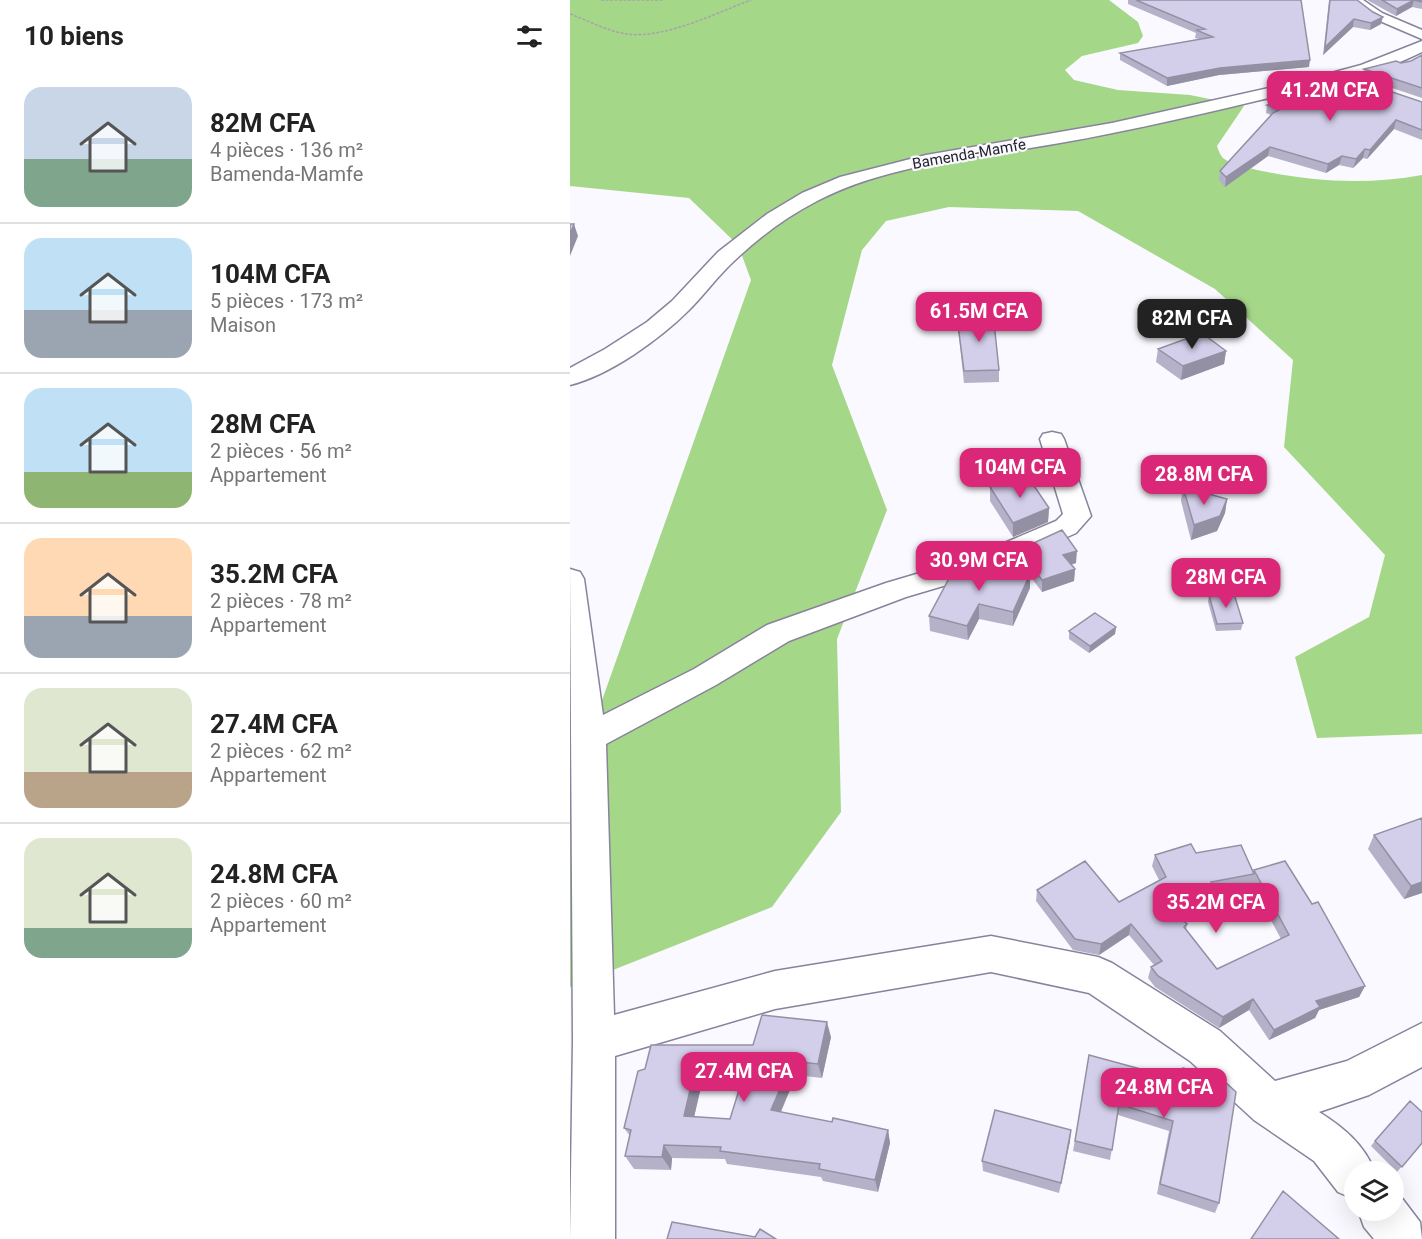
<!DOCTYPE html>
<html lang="fr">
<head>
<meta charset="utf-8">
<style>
	:root { --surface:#fff; --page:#f6f6f6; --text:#222; --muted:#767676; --line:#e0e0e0; --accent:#db2777 }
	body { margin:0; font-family:Roboto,sans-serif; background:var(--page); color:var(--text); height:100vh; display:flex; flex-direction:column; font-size:22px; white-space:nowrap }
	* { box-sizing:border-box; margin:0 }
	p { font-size:20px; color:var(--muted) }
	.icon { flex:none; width:33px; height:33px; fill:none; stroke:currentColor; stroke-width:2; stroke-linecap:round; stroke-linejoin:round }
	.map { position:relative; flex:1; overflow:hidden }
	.details { display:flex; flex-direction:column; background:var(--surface); width:570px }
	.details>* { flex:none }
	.controls { position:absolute; left:774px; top:1161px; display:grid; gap:12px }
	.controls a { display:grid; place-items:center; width:60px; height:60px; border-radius:50%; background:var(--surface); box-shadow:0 6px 24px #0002; font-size:30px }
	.price { position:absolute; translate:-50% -51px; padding:0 14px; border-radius:12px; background:var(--accent); color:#fff; font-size:20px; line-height:39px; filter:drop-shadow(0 2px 3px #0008) }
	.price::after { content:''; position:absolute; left:50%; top:36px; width:18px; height:14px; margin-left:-9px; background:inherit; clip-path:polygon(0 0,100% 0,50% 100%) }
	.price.active { background:#222; color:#fff }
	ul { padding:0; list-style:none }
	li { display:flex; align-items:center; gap:18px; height:150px; padding:0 24px }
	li+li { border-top:2px solid var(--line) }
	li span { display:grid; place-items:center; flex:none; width:168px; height:120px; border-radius:18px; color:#555 }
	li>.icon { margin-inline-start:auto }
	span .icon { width:72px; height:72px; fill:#fffc; stroke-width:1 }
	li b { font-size:26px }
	h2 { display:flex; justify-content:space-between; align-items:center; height:72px; padding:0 24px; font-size:26px }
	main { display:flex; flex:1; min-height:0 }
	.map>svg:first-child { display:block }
</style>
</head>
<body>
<main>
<section class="details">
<h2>10 biens<svg class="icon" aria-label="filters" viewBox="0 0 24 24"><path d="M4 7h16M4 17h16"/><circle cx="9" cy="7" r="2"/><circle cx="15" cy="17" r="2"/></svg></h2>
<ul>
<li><span style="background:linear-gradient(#c9d6e8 60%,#7fa58c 0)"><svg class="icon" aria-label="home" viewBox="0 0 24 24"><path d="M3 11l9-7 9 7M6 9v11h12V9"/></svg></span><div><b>82M CFA</b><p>4 pièces · 136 m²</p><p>Bamenda-Mamfe</p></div></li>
<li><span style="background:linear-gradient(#bfe0f5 60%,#9aa5b1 0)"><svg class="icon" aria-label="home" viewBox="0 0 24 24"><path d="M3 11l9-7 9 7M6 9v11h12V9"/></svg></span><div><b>104M CFA</b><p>5 pièces · 173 m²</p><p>Maison</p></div></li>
<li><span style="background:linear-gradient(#bfe0f5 70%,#8fb573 0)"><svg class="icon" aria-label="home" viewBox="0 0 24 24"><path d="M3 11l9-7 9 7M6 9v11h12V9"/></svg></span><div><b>28M CFA</b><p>2 pièces · 56 m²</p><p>Appartement</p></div></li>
<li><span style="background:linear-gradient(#ffd9b3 65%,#9aa5b1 0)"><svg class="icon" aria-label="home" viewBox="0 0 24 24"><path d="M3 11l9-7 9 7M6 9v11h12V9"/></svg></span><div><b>35.2M CFA</b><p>2 pièces · 78 m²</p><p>Appartement</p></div></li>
<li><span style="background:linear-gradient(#dfe7d0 70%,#b9a48a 0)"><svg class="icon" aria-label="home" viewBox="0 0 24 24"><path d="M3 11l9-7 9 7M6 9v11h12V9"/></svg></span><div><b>27.4M CFA</b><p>2 pièces · 62 m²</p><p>Appartement</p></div></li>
<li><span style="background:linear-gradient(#dfe7d0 75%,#7fa58c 0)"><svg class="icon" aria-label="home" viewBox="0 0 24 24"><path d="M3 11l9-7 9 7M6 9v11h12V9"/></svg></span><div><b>24.8M CFA</b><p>2 pièces · 60 m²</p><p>Appartement</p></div></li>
</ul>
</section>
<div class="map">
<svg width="852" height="1239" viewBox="0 0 852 1239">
	<rect width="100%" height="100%" fill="#faf9ff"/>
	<path fill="#a5d789" d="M 0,0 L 539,0 L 568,22 L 573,36 L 568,43 L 512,56 L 495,70 L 504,80 L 548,90 L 620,95 L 674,106 L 647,146 C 648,149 650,155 653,158 C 663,166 680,168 692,171 C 744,182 799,185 852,175 L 852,734 L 747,738 L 725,657 L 799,617 L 815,555 L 714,447 L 723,360 L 645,289 L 508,211 L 379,207 L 316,221 L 292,250 L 262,365 L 317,510 L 267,639 L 271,812 L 202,907 L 0,987 L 0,783 L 20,767 L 19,737 L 181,280 L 168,245 L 119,198 L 0,186 Z"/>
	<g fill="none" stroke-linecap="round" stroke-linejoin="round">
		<g stroke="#87839c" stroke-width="3">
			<path id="minor" d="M 780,0 L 793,0 L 812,13 L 852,30 L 852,39 L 803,18 Z
				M 482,432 L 491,434 L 494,439 L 521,516 L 506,533 L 417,573 L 336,597 L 219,641 L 146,685 L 36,744 L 44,1015 L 205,971 L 421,936 L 528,957 L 542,963 L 650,1031 L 705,1081 L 777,1061 L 852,1023 L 852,1067 L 799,1095 L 749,1112 C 773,1127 794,1144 805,1172 L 784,1172 L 784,1199 L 768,1192 L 744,1161 L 684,1120 L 620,1061 L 519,993 L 421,972 L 205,1009 L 45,1056 L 45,1239 L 0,1239 L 3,1041 L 0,569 L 10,572 L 14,579 L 33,715 L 124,669 L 197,625 L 316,583 L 397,559 L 486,521 L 493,514 L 470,439 L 473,434 Z
				M 824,1192 L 828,1193 L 850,1222 L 852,1239 L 804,1239 L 794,1227 L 788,1210 L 824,1210 Z"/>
		</g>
		<g stroke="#87839c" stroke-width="3">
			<path id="highway" d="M 852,41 L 852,52 C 800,78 742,88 686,101 C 611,119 536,136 460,148 C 388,160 312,167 247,201 C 216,217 188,238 163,262 C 147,277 134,295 119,310 C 90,339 40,375 0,385 L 0,368 L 35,349 L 77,322 L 102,301 L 148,252 L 197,214 L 232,193 L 270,177 L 356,155 L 542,123 L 739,79 L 791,65 Z"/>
		</g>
		<path stroke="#a5a4ac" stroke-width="1.5" stroke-dasharray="3 1.5" stroke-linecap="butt" d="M 31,0 L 94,0
			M 0,14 C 19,21 37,31 57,34 C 95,39 146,13 181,0"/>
		<use href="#minor" fill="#fff" fill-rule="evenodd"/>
		<use href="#highway" fill="#fff" fill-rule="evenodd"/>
	</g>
	<path fill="#b5b1c9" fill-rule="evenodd" d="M 558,0 L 731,0 L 739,67 L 649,75 L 597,86 L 550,60 L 550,53 L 629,39 L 625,38 L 626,33 L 558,4 Z
		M 759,0 L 787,0 L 811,24 L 800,30 L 783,27 L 753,55 Z
		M 797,0 L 852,0 L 852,9 L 842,7 L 826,16 Z
		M 852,55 L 852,98 L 792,78 L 794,69 L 841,61 Z
		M 751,82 L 852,102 L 852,140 L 824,129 L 797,159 L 793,158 L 783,168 L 769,165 L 756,173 L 698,156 L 655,187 L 649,180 L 650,171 L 701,115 L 696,113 L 697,105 L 749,94 Z
		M 394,314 L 429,370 L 429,382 L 394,383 L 389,337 L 388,325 L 394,324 Z
		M 588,349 L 656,351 L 654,364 L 611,380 L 586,362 Z
		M 420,487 L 479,508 L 478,522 L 443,537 L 420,501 Z
		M 613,487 L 657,499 L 655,513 L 647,531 L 621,540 L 611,501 Z
		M 457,546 L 506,563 L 501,565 L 505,569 L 504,581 L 472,592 L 460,576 L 460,588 L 443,626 L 409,619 L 398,640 L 360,631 L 359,616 L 458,574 L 450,563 L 450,551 L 457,549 Z
		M 639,595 L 673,623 L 671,630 L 646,631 L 638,602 Z
		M 546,627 L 545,634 L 519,653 L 499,639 L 499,631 Z
		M 804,835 L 852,893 L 834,899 L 798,849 Z
		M 626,853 L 683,872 L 684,870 L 742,904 L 795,986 L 789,997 L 749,1010 L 745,1018 L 699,1040 L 679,1010 L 649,1028 L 585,987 L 578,978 L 581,967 L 584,965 L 559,935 L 529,955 L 503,950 L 466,901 L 467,890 L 549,902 L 589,880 L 582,866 L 585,855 ZM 681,883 L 711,939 L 647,969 L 616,930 L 617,924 L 606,912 L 642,901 L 645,892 L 680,886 Z
		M 261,1037 L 252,1078 L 226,1075 L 211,1112 L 262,1122 L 318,1130 L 320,1143 L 308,1192 L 253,1181 L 251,1177 L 157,1164 L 155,1159 L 102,1158 L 101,1170 L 64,1169 L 55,1156 L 60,1136 L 54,1128 L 75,1069 L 183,1045 ZM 131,1087 L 170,1088 L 160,1119 L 124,1117 Z
		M 519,1055 L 610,1080 L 613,1068 L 649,1203 L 645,1213 L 587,1194 L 599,1131 L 548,1115 L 540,1160 L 503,1151 Z
		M 500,1141 L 489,1193 L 413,1171 L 412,1161 Z
		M 805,1141 L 852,1143 L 827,1172 L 801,1146 Z"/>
	<path fill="#9490a4" d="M 844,0 L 842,7 L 826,16 L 827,9 Z
		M 813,17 L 811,24 L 800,30 L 801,23 Z
		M 784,19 L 783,27 L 753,55 L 755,47 Z
		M 740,60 L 739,67 L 649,75 L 597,86 L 597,78 L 650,68 Z
		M 826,120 L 824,129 L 797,159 L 800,150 Z
		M 700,147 L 698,156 L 655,187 L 656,177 Z
		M 795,149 L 793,158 L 783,168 L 786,159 Z
		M 772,156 L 769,165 L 756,173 L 758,164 Z
		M 4,224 L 8,236 L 0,256 L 0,234 Z
		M 656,351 L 654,364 L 611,380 L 613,366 Z
		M 657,499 L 655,513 L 647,531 L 621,540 L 624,525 Z
		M 479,508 L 478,522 L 443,537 L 443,523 Z
		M 507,551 L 506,563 L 493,567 L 493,555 Z
		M 505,569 L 504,581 L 472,592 L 472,580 Z
		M 460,574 L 460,588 L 443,626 L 443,612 Z
		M 409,604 L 409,619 L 398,640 L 397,626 Z
		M 546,627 L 545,634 L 519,653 L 520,646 Z
		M 852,882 L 852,893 L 834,899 L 841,886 Z
		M 645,890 L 642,901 L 596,915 L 598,904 Z
		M 561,924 L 559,935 L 529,955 L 531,944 Z
		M 795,986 L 789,997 L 749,1010 L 745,1018 L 699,1040 L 704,1030 L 746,1001 Z
		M 683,999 L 679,1010 L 649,1028 L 653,1017 Z
		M 257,1022 L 261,1037 L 252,1078 L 248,1064 Z
		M 222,1061 L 226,1075 L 206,1123 L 201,1110 Z
		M 124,1073 L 131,1087 L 121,1130 L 114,1116 Z
		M 318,1130 L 320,1143 L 308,1192 L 305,1180 Z
		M 501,1130 L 500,1141 L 489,1193 L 491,1183 Z
		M 94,1145 L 102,1158 L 101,1170 L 92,1157 Z"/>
	<path fill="#d3ceea" stroke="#9490a4" stroke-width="1.5" fill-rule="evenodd" d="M 566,0 L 731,0 L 740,60 L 650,68 L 597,78 L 550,53 L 643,37 L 626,30 L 635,29 Z
		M 760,0 L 787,0 L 803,12 L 813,17 L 801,23 L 784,19 L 755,47 Z
		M 812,0 L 852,0 L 852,2 L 844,0 L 827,9 Z
		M 852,55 L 852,88 L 794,69 L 826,61 L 831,63 L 841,61 Z
		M 772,75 L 852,102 L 852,130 L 826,120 L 800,150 L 795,149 L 786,159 L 772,156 L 758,164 L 700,147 L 656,177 L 650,171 L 703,113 L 711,109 L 697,105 L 745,85 L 746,94 L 750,94 L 751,82 Z
		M 0,224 L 4,224 L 0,234 Z
		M 423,313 L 429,370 L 394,371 L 388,325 L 395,324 L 394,314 Z
		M 632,333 L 656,351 L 613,366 L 588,349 Z
		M 458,477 L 479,508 L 443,523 L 420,487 Z
		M 613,487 L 657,499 L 650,516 L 624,525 Z
		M 492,530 L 507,551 L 493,555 L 505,569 L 472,580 L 450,551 L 459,549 L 457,546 Z
		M 409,563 L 460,574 L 443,612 L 409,604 L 397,626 L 359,616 L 383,571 Z
		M 664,594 L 673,623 L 647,624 L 639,595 Z
		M 525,613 L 546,627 L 520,646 L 499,631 Z
		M 852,818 L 852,882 L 841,886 L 804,835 Z
		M 621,844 L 626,853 L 671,845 L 684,874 L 641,882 L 645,890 L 598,904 L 617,924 L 614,927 L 647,969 L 719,935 L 684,870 L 715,861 L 742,904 L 748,902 L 795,986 L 746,1001 L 750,1007 L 704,1030 L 683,999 L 653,1017 L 588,976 L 581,967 L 592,961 L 561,924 L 531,944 L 505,939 L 467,890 L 515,861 L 549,902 L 596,877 L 585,855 Z
		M 192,1015 L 257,1022 L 248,1064 L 222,1061 L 201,1110 L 262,1122 L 263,1118 L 318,1130 L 305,1180 L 249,1169 L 250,1164 L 150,1151 L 151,1147 L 94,1145 L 92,1157 L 55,1156 L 61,1130 L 54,1128 L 68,1071 L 75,1069 L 81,1045 L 183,1045 ZM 124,1073 L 174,1074 L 160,1119 L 114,1116 Z
		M 519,1055 L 611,1080 L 613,1068 L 653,1080 L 666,1092 L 649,1203 L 590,1184 L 603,1121 L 549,1104 L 542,1150 L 505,1141 Z
		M 840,1101 L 852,1112 L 852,1143 L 832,1167 L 805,1141 Z
		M 425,1110 L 501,1130 L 491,1183 L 412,1161 Z
		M 713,1191 L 769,1239 L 681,1239 Z
		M 102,1222 L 185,1237 L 190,1229 L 206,1239 L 97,1239 Z"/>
	<g text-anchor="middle" stroke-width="4.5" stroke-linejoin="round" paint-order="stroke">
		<g font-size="15" fill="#24222d" stroke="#faf9ff">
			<text transform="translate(399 154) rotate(-10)" y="5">Bamenda-Mamfe</text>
		</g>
	</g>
</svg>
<div class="controls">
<a><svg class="icon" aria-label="layers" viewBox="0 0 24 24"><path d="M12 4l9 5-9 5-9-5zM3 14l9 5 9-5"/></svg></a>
</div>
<b class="price" style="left:760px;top:122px">41.2M CFA</b>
<b class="price" style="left:409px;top:343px">61.5M CFA</b>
<b class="price active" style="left:622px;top:350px">82M CFA</b>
<b class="price" style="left:450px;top:499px">104M CFA</b>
<b class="price" style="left:634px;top:506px">28.8M CFA</b>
<b class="price" style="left:409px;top:592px">30.9M CFA</b>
<b class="price" style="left:656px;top:609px">28M CFA</b>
<b class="price" style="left:646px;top:934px">35.2M CFA</b>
<b class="price" style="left:174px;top:1103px">27.4M CFA</b>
<b class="price" style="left:594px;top:1119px">24.8M CFA</b>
</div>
</main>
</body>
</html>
